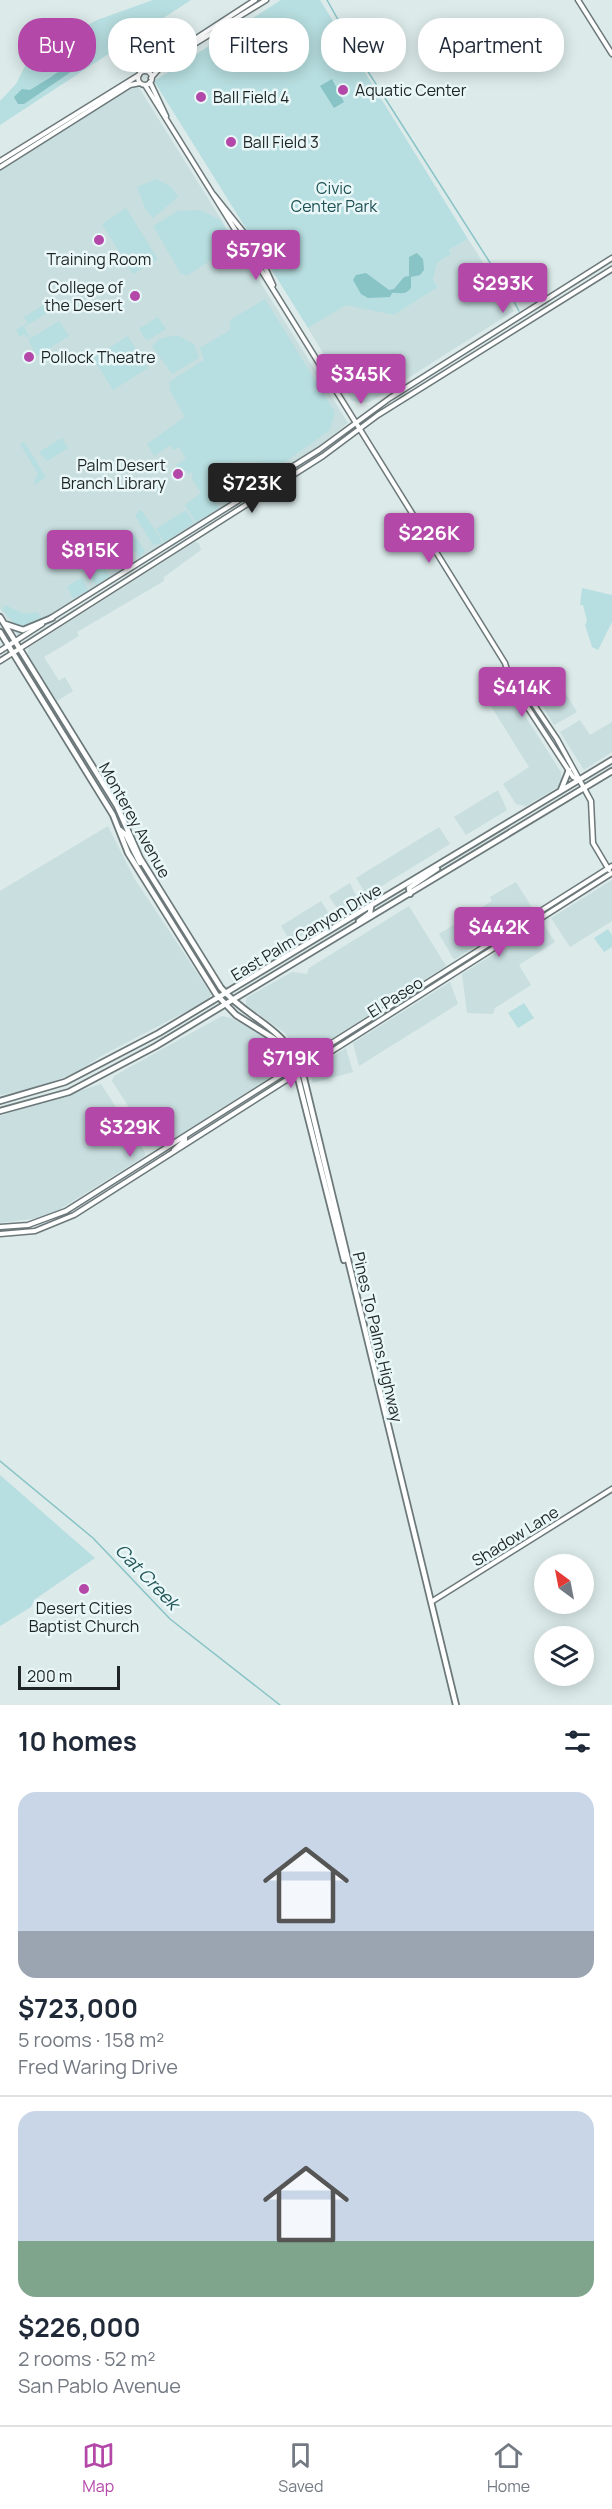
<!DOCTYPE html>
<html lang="en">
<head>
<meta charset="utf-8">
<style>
	:root { --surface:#fff; --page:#f2f2f3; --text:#1f2937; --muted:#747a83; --line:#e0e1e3; --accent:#b448a8 }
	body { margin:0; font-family:Manrope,sans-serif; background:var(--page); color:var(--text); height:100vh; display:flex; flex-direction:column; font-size:22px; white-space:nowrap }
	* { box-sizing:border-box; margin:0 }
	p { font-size:20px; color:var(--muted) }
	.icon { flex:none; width:33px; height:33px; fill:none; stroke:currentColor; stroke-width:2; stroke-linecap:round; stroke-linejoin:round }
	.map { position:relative; height:1705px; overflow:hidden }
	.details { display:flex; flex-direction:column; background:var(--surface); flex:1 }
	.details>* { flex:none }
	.banner { position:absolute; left:18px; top:18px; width:576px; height:54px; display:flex; gap:12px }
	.needle { width:39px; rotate:328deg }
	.buttons { position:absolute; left:534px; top:1554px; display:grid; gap:12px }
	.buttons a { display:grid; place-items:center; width:60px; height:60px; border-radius:50%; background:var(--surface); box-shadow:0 3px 15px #0003; font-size:30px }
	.scale { position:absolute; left:18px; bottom:15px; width:102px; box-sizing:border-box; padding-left:6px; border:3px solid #1f2424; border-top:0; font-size:16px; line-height:21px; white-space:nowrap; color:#1f2424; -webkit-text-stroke:4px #e9f7f8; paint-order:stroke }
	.price { position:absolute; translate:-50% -51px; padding:0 14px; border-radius:6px; background:var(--accent); color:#fff; font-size:20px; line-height:39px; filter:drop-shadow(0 2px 3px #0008) }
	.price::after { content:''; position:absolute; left:50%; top:36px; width:18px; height:14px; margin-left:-9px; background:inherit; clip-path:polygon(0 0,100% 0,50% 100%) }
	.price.active { background:#222; color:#fff }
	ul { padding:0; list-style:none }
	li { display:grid; align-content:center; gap:12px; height:318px; padding:0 18px }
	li+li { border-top:2px solid var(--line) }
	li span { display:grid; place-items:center; height:186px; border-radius:18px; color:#555 }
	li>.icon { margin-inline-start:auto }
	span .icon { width:108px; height:108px; fill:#fffc; stroke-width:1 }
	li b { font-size:26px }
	h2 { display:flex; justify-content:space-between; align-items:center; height:72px; padding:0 18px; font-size:26px }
	.pill { padding:0 21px; border-radius:24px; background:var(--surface); box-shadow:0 3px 15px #0003; font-size:21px; line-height:54px }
	.pill.active { background:var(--accent); color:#fff }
	.menu { display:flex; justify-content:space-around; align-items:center; height:84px; border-top:2px solid var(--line); background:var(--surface); font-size:16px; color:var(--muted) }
	.menu a { display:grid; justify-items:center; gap:3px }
	.menu .active { color:var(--accent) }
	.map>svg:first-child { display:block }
</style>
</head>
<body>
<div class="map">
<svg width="612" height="1705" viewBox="0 0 612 1705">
	<rect width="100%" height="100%" fill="#dceaea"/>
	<path fill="#c8dedf" d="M 136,83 L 348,423 L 316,448 L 18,636 L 0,609 L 0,169 Z
		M 468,239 L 514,311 L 370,402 L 360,403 L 352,401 L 308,328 L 346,304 L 394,315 L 438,287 L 433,280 L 437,263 L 451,254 L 449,250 Z
		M 195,542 L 199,543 L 201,550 L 164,577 L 164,581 L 77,632 L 79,636 L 44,657 L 59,681 L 65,677 L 73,691 L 57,701 L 28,655 L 28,648 Z
		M 550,668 L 577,712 L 554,725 L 527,680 L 530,674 Z
		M 506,686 L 561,772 L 561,785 L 526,806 L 516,804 L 503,784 L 529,767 L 489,703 Z
		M 580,720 L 590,735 L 612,722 L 612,752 L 584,770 L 560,732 Z
		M 498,790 L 507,810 L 466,835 L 454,817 Z
		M 108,826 L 134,878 L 211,994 L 208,1000 L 101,1056 L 79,1071 L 37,1088 L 0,1095 L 0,891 Z
		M 439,827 L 450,844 L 372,892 L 364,891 L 356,878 Z
		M 612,880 L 612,921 L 570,947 L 551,918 Z
		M 516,882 L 533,909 L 455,959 L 453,958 L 439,934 L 492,901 L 490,897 Z
		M 350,883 L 358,900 L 339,912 L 329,896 Z
		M 321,901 L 331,917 L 291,942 L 281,926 Z
		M 409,906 L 446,966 L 304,1056 L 285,1033 L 246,1005 L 246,998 L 292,972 L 307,974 L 309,968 Z
		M 543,923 L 555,942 L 519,965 L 531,985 L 495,1008 L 493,1014 L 467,1013 L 462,974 Z
		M 450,982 L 458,1004 L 359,1066 L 353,1043 Z
		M 222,1016 L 231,1018 L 264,1035 L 280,1050 L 288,1063 L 286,1067 L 159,1148 L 154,1146 L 112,1081 L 114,1076 Z
		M 346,1048 L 353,1072 L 313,1083 L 309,1071 Z
		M 101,1084 L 145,1152 L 145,1156 L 57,1211 L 38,1218 L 0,1223 L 0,1116 Z"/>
	<path fill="#b7dee0" d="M 153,0 L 191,0 L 0,125 L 0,101 L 16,84 L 27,62 L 34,54 L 97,20 Z
		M 281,0 L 320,0 L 468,239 L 449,250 L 451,254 L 437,263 L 433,280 L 438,287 L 394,315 L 346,305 L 308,328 L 154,81 Z
		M 157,179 L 171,187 L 178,197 L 153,218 L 146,210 L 137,187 Z
		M 126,208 L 158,259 L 133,274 L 102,224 Z
		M 201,210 L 220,220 L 235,245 L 188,275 L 181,274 L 153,226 L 178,211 Z
		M 265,299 L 335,412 L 330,430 L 258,481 L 255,470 L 261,470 L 261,462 L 234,462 L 233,470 L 207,488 L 219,508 L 196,522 L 185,505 L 201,493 L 192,479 L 193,471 L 189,475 L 186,470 L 181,473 L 176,465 L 186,459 L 179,447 L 173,450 L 170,445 L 154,456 L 147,444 L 185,417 L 169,389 L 171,386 L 169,382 L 204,360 L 200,348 L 230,330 L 230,320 Z
		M 48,302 L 52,310 L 24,327 L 29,336 L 27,338 L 24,334 L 20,337 L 16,330 L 28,323 L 24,317 Z
		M 158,317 L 166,329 L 147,341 L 139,329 Z
		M 59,321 L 69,336 L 37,356 L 28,340 Z
		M 177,335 L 194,344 L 199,358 L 172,374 L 152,346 L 160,339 Z
		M 128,336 L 148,368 L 113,390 L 93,358 Z
		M 62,438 L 68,448 L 47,461 L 39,452 Z
		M 24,442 L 46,477 L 35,485 L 34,481 L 38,474 L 20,444 Z
		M 140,510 L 143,512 L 163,543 L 153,545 L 135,516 Z
		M 186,510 L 194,523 L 164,542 L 156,529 Z
		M 132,532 L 145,551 L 139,558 L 125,537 Z
		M 101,564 L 110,576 L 96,585 L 86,574 Z
		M 82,577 L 88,591 L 73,598 L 67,587 Z
		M 582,588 L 612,595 L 612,622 L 598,650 L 592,647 L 585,625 L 587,621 L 583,605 L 580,605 Z
		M 5,605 L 24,614 L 37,612 L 41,617 L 25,627 L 17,627 L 2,609 Z
		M 608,929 L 612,935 L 612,947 L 604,952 L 594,938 Z
		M 524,1003 L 534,1018 L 518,1028 L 508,1013 Z
		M 0,1475 L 95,1558 L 34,1600 L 31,1607 L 0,1626 Z"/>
	<path fill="#88c3c6" d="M 83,49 L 90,53 L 92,62 L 81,65 L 24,104 L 18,104 L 14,97 L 22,89 L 30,90 L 51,77 L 76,59 Z
		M 332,79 L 344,102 L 334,108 L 320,86 Z
		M 417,253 L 423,259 L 424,270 L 420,275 L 411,277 L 411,288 C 405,296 399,292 392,293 L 390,297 L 368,298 L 361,294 L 353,280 L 356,275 L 366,273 L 389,290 L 394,289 L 404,277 L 409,276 L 409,257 Z"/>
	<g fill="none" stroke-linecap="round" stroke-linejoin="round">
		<path stroke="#88c3c6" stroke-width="1.5" d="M 327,0 L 360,59 L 510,294 L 519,311
			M 0,1461 L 93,1538 L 170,1619 L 280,1705"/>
		<g stroke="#6c7879" stroke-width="7">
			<path id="secondary" d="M 578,0 L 612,54
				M 146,71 L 255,0
				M138 78a7 7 0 1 1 14 0a7 7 0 1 1-14 0Z
				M 151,78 L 165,62 L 266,0
				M 150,82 L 166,116
				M 145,85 L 247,249
				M 0,161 L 139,75
				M 0,167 L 130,85 L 140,83
				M 213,194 L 253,244
				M246 251a7 7 0 1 1 14 0a7 7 0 1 1-14 0Z
				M 259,254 L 273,285
				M 253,257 L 505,663 L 508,673
				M 51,618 L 319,450 L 390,398 L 612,258
				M 0,651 L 42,624
				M 0,661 L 323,456 L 378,415 L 612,269
				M 521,679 L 513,685 L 507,682 L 507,676 L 513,671 L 520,674 L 522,687 L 557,739 L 591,801 L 593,843 L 609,870
				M 513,685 L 573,777 L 579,780
				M 174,1150 L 185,1140 L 185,1136
				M 0,1227 L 28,1225 L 66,1211 L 612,866
				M 0,1234 L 35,1231 L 74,1215 L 612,873
				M 431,1602 L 612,1489"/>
		</g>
		<g stroke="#6c7879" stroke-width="8">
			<path id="primary" d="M 0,617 L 117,806 L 140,858 L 221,988 C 250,1021 283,1025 302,1070 L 456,1705
				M 5,624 L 23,630 L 52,618
				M 0,632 L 113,815 L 128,853 L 216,994 L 236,1015 L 276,1040 L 290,1057 L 298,1078 L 344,1260
				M 561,790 L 569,770
				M 120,830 L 126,835 L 140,863
				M 410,894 L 409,888 L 437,869
				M 359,921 L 370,913 L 371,907
				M 0,1101 L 65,1082 L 159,1033 L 612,760
				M 0,1111 L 69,1092 L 156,1046 L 612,771"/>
		</g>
		<use href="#secondary" stroke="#fff" stroke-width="4"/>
		<use href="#primary" stroke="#fff" stroke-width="4.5"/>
	</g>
	<g fill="#b448a8" stroke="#e9f7f8" stroke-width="2">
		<circle cx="343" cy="90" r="6"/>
		<circle cx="201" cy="97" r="6"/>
		<circle cx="231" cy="142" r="6"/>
		<circle cx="99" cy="240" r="6"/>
		<circle cx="135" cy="296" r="6"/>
		<circle cx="29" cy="357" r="6"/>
		<circle cx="178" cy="474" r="6"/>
		<circle cx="84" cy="1589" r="6"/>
	</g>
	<g text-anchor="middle" stroke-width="5" stroke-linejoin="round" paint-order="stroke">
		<g font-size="16" fill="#1f2424" stroke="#e9f7f8" text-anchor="start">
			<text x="355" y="96">Aquatic Center</text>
			<text x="213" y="103">Ball Field 4</text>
			<text x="243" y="148">Ball Field 3</text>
			<text x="99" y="265" text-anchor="middle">Training Room</text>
			<text x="123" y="293" text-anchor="end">College of<tspan x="123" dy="18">the Desert</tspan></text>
			<text x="41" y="363">Pollock Theatre</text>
			<text x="166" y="471" text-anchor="end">Palm Desert<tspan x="166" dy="18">Branch Library</tspan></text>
			<text x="84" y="1614" text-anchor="middle">Desert Cities<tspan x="84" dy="18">Baptist Church</tspan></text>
		</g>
		<g font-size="16" fill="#1d5154" stroke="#e9f7f8">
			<text x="334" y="194">Civic<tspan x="334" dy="18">Center Park</tspan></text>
		</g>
		<g font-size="16" fill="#1f2424" stroke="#e9f7f8">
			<text transform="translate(135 820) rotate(61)" y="6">Monterey Avenue</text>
			<text transform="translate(306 932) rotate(-31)" y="6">East Palm Canyon Drive</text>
			<text transform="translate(395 997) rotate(-32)" y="6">El Paseo</text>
			<text transform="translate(378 1337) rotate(77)" y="6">Pines To Palms Highway</text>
			<text transform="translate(515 1536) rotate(-32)" y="6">Shadow Lane</text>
		</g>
		<g font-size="18" font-style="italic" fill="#235659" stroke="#e9f7f8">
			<text transform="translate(147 1577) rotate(46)" y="6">Cat Creek</text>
		</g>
	</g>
</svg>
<div class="buttons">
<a><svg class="needle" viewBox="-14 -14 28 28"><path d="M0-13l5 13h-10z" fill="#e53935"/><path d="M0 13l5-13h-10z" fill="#747a83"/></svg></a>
<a><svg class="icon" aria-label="layers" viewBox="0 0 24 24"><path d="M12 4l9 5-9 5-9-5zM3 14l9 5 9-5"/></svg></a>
</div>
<div class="scale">200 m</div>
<b class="price" style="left:256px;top:281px">$579K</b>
<b class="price" style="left:503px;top:314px">$293K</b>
<b class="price" style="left:361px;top:405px">$345K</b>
<b class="price active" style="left:252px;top:514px">$723K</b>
<b class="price" style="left:429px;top:564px">$226K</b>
<b class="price" style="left:90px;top:581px">$815K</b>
<b class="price" style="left:522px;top:718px">$414K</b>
<b class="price" style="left:499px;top:958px">$442K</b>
<b class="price" style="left:291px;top:1089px">$719K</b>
<b class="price" style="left:130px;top:1158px">$329K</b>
<div class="banner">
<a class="pill active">Buy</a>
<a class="pill">Rent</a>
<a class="pill">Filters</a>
<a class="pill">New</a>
<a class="pill">Apartment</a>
</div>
</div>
<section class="details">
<h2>10 homes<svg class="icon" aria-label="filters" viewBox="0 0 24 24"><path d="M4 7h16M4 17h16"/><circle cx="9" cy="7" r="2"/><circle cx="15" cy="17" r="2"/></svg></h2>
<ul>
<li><span style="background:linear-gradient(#c9d6e8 75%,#9aa5b1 0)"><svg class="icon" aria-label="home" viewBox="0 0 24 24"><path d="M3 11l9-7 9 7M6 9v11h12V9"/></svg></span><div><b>$723,000</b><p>5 rooms · 158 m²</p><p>Fred Waring Drive</p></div></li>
<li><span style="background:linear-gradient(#c9d6e8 70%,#7fa58c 0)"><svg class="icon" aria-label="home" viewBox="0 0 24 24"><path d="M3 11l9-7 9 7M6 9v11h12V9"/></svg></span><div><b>$226,000</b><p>2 rooms · 52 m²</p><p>San Pablo Avenue</p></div></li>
</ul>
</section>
<nav class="menu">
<a class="active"><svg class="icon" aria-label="map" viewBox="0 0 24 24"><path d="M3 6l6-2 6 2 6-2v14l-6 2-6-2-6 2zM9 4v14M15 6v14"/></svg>Map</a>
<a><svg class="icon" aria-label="saved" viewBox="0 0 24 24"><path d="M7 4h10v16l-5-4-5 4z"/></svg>Saved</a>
<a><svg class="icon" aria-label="home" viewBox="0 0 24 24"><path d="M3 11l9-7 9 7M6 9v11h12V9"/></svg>Home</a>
</nav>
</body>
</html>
